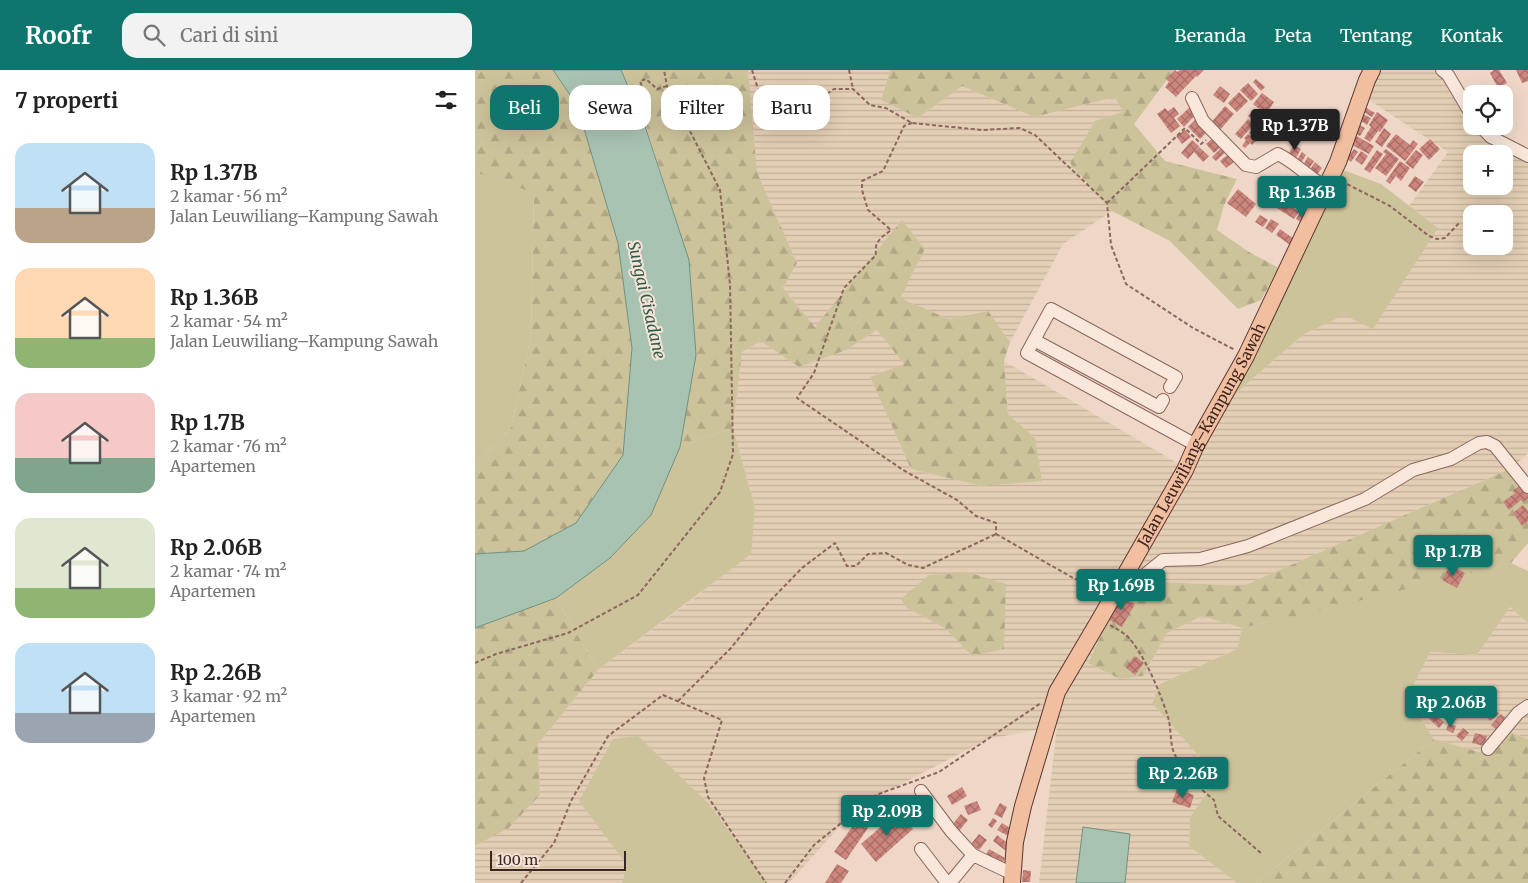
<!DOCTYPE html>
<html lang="id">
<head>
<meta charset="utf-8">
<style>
	:root { --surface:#fff; --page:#f2f2f2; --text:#222; --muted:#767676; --accent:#0f766e }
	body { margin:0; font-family:Merriweather,serif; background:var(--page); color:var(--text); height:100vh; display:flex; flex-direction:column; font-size:19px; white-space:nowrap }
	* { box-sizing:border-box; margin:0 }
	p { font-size:16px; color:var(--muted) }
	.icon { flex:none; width:28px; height:28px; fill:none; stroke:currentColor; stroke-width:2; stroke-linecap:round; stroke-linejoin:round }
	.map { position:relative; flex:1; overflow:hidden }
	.drawer { display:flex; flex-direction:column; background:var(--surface); width:475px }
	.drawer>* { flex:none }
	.hud { position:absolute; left:15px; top:15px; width:475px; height:45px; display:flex; gap:10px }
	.tools { position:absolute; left:988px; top:15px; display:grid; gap:10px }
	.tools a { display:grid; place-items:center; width:50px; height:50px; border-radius:10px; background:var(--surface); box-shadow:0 5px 20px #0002; font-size:25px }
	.scale { position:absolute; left:15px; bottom:12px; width:136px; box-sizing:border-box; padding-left:5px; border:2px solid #3b2520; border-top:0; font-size:14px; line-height:18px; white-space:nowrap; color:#3b2520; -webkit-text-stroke:4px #f6e3d7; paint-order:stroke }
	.price { position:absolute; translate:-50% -42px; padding:0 11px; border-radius:5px; background:var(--accent); color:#fff; font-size:16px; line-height:32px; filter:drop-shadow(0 1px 2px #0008) }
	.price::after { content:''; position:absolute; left:50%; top:30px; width:15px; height:11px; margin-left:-8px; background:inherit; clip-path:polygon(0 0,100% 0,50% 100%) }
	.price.on { background:#222; color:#fff }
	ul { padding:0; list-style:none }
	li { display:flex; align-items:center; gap:15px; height:125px; padding:0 15px }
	li span { display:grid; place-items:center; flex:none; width:140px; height:100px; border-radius:15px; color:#555 }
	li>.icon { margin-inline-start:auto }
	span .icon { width:60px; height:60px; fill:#fffc; stroke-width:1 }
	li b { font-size:21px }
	h2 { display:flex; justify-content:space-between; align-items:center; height:60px; padding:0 15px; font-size:21px }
	.chip { padding:0 18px; border-radius:15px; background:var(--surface); box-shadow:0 5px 20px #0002; font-size:18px; line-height:45px }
	.chip.on { background:var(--accent); color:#fff }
	header { display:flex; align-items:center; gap:30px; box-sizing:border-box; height:70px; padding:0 25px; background:var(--accent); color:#fff }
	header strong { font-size:24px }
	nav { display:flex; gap:28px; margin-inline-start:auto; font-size:18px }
	.search { width:350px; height:45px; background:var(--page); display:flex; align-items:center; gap:12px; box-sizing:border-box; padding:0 18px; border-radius:15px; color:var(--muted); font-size:19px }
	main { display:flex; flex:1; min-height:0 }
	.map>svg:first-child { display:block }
</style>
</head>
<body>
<header>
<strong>Roofr</strong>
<div class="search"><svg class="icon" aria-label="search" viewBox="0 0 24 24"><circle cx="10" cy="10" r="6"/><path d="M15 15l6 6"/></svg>Cari di sini</div>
<nav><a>Beranda</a><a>Peta</a><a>Tentang</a><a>Kontak</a></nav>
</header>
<main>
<section class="drawer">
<h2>7 properti<svg class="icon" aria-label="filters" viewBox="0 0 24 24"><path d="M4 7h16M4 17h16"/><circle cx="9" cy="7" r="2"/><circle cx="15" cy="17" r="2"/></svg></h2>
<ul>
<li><span style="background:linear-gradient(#bfe0f5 65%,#b9a48a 0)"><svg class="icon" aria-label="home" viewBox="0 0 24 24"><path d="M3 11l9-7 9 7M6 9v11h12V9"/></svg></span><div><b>Rp 1.37B</b><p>2 kamar · 56 m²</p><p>Jalan Leuwiliang–Kampung Sawah</p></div></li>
<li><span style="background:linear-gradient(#ffd9b3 70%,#8fb573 0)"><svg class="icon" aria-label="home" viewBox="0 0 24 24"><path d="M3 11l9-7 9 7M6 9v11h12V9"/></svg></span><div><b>Rp 1.36B</b><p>2 kamar · 54 m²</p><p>Jalan Leuwiliang–Kampung Sawah</p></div></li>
<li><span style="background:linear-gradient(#f6c9c9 65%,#7fa58c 0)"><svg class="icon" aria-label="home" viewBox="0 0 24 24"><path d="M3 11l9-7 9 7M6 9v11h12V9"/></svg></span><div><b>Rp 1.7B</b><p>2 kamar · 76 m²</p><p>Apartemen</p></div></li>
<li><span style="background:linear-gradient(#dfe7d0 70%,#8fb573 0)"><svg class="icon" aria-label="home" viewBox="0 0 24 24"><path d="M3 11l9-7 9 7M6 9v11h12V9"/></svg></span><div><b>Rp 2.06B</b><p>2 kamar · 74 m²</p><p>Apartemen</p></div></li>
<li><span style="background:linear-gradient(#bfe0f5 70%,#9aa5b1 0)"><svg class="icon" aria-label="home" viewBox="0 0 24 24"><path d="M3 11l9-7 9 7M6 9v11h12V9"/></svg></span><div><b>Rp 2.26B</b><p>3 kamar · 92 m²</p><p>Apartemen</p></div></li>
</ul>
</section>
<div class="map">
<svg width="1053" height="813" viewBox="0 0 1053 813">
	<defs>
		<pattern id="farmland-rules" width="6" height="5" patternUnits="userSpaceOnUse" patternTransform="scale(1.25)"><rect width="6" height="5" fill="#e4ceb5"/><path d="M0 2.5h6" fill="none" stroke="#c4b19b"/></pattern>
		<pattern id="forest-firs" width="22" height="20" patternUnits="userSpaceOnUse" patternTransform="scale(1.25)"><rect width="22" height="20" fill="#cdc39b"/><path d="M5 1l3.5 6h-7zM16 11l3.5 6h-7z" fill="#b1a785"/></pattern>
		<pattern id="building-cross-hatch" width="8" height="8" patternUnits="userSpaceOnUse" patternTransform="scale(1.25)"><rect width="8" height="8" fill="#cd867e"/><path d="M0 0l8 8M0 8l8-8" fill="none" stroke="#a86d67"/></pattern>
	</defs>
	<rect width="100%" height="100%" fill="#efd7c8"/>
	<path fill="url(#farmland-rules)" fill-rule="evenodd" d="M 273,0 L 415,0 L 406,29 L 443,48 L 487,16 L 559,47 L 640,27 L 649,42 L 595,93 L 637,141 L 588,174 L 535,272 L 512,241 L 474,249 L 424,228 L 450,179 L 340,257 L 308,218 L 322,193 L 282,102 Z
		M 901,0 L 962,0 L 996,37 L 996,56 L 1015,56 L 1053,83 L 1053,383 L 1037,398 L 768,516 L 653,510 L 613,592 L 645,609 L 668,606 L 692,563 L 727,546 L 767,558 L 762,579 L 685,614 L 677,632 L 743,707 L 715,747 L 714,776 L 762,813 L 564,813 L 582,656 L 513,669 L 382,737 L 314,813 L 0,813 L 0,776 L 34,758 L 65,725 L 63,674 L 123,600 L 226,523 L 280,438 L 258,358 L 267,282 L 286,271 L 371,280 L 402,260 L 430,295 L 395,307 L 436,399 L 507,416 L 560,368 L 533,344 L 529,291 L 709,397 L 741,340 L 829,264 L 869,244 L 962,157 L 934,136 L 973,82 L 888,26 ZM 996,84 L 1029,84 L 1029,116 L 996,116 ZM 996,144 L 1029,144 L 1029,176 L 996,176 Z
		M 1035,537 L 1053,553 L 1053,669 L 1033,661 L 1004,682 L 959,669 L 931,628 L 955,582 L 1002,585 Z"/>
	<path fill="#cdc39b" d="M 863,98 L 906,114 L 963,158 L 898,259 L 869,245 L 829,264 L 741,340 Z
		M 0,102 L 59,122 L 56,266 L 36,358 L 0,396 Z
		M 258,358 L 280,438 L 276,484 L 123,600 L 81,528 L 135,488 L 176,445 L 205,377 Z
		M 1036,493 L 1053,501 L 1053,553 L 1035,537 L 1002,585 L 955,582 L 932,628 L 959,669 L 781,813 L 762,813 L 714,776 L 715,747 L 743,707 L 677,633 L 685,614 L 762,579 L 767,558 Z
		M 163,666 L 232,732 L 293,813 L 147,813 L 152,795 L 104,731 L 138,669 Z"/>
	<path fill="url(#forest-firs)" d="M 0,0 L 78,0 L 102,35 L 143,173 L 157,278 L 148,385 L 101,453 L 49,481 L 0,484 L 0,396 L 36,358 L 56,266 L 59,123 L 0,102 Z
		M 146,0 L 273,0 L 282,102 L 322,193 L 308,218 L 340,257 L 427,150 L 450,179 L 425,228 L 474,249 L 513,241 L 535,272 L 529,291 L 533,344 L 560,368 L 567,411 L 507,416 L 436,399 L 395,307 L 429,294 L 402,260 L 371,280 L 324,297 L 286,271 L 267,282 L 258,358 L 205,377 L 221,285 L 214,190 L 170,53 Z
		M 415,0 L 699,0 L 659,54 L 690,91 L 762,109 L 749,135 L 742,160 L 774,182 L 804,198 L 786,230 L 763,239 L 695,171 L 637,141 L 595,93 L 620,51 L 648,42 L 640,27 L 559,47 L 487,16 L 443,48 L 406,30 Z
		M 1037,398 L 1053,424 L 1053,473 L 1036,493 L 855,538 L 767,558 L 727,546 L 692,563 L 668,606 L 645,609 L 613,593 L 652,510 L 768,516 Z
		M 495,503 L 531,514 L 529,579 L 497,586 L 470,558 L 432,538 L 426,529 L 454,505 Z
		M 81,528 L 123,600 L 63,674 L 65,725 L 34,758 L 0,776 L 0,558 Z
		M 1033,661 L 1053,669 L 1053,813 L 781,813 L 959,669 L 1004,682 Z"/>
	<path fill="#a9c3b3" stroke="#6f917e" d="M 78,0 L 146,0 L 169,53 L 214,190 L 221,285 L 205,377 L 176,445 L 135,488 L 81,528 L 0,558 L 0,484 L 49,481 L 101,453 L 148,385 L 157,278 L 143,173 L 102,35 Z
		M 608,757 L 655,764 L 650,813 L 601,813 Z"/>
	<path fill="url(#building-cross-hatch)" d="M 700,0 L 702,2 L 705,0 L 729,0 L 722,7 L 721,6 L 701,27 L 690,17 L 694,12 L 691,9 Z
		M 1019,0 L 1024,0 L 1032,13 L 1023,18 L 1015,3 Z
		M 1041,0 L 1053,0 L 1053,11 L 1047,13 Z
		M 781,9 L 790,17 L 786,21 L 778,12 Z
		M 773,13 L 783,24 L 776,31 L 765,20 Z
		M 745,16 L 755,24 L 749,33 L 738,25 Z
		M 764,22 L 773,31 L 762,42 L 753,33 Z
		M 787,23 L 799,32 L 791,44 L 778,34 Z
		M 750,36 L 759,44 L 744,61 L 735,54 Z
		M 699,37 L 704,44 L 699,48 L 705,56 L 696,63 L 682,44 L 690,38 L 693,41 Z
		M 715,37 L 722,43 L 709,57 L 702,49 Z
		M 890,37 L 900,43 L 897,47 L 887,41 Z
		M 779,40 L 787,47 L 781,53 L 773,46 Z
		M 902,42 L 913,50 L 905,62 L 903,61 L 895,72 L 889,68 L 896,57 L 894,55 Z
		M 792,43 L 801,51 L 798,55 L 789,47 Z
		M 886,43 L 896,48 L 892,55 L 883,49 Z
		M 787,48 L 797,57 L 784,71 L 774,63 Z
		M 721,49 L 733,61 L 725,69 L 713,57 Z
		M 773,49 L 779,54 L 766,69 L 760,64 Z
		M 805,54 L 813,61 L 806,70 L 798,63 Z
		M 883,54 L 890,58 L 885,66 L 878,62 Z
		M 909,58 L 916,64 L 907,77 L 900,72 Z
		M 710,60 L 716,67 L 707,74 L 701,66 Z
		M 773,64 L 781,71 L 777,75 L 775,73 L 770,78 L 767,76 L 771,70 L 769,68 Z
		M 878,64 L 899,76 L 894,84 L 873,73 Z
		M 921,64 L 935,75 L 938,70 L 943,74 L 930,91 L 911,76 Z
		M 740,66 L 748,75 L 739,83 L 731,74 Z
		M 955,69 L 965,79 L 954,90 L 944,79 Z
		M 717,70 L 724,76 L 719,82 L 724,77 L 734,86 L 728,92 L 719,82 L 713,89 L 706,83 Z
		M 749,75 L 754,79 L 741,91 L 737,87 Z
		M 819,75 L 826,79 L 821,88 L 814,83 Z
		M 879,79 L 883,82 L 876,92 L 872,89 Z
		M 911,79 L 924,89 L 911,106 L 900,98 L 911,84 L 908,82 Z
		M 902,80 L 908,84 L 895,103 L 889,99 Z
		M 941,80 L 948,85 L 938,99 L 930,93 Z
		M 757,81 L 763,89 L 751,98 L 745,91 Z
		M 886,81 L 893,86 L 887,95 L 880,90 Z
		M 827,82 L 831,85 L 826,93 L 822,90 Z
		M 833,87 L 839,91 L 833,100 L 827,96 Z
		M 925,91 L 935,98 L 926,111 L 921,106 L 915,114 L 911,111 Z
		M 840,92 L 847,98 L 841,106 L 834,101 Z
		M 940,106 L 949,112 L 941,122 L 933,116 Z
		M 763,119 L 781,134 L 771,147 L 752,133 Z
		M 805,129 L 824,142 L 819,149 L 800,137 Z
		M 825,142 L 833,147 L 828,154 L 821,149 Z
		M 785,145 L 793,150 L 788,157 L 780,152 Z
		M 796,149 L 804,154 L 797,163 L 790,158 Z
		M 805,159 L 822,171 L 818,177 L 801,165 Z
		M 1047,414 L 1053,422 L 1053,428 L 1048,432 L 1046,430 L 1034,440 L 1028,432 L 1040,423 L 1038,421 Z
		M 1048,435 L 1053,441 L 1053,451 L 1047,456 L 1038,443 Z
		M 975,495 L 990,503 L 982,518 L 967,510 Z
		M 644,525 L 660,534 L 647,557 L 631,548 Z
		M 660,586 L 669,593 L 660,605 L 650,597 Z
		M 941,621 L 954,629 L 950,636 L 937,628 Z
		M 1018,637 L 1024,644 L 1015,651 L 1009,644 Z
		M 956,641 L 969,652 L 964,658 L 951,646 Z
		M 1026,644 L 1034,652 L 1025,663 L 1016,655 Z
		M 974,653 L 981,656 L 978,663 L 971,660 Z
		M 988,658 L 994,663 L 987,671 L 981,666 Z
		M 1000,663 L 1012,666 L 1009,676 L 997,673 Z
		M 719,686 L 728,694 L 718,705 L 709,697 Z
		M 487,717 L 492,726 L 477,735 L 472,726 Z
		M 702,719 L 719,725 L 715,738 L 697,732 Z
		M 502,731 L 506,740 L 493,745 L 489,736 Z
		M 525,733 L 532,737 L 527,748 L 519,744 Z
		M 423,742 L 438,759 L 401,792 L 386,774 Z
		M 486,744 L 493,750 L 484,761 L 477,755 Z
		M 518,748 L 522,751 L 517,758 L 513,755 Z
		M 382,750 L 393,758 L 371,790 L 359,782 Z
		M 527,753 L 537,759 L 533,766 L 522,760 Z
		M 504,764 L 512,770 L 504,780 L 496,774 Z
		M 522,765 L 535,775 L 531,781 L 518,771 Z
		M 514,779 L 530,788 L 527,794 L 511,785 Z
		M 362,794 L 374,801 L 366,813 L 350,813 Z
		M 548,800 L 556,801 L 555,812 L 547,812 Z"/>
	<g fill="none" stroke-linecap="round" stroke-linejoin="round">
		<g stroke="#8b665c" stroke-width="14">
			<path id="minor" d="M 967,0 L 973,5 L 996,44
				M 717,28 L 728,51 L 771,95 L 781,97 L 803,84 C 821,93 834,108 851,117
				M 1005,56 L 1016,67 L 1053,86
				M 559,270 L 684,337 L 688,330
				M 695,317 L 701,307 L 576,239 L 552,283 L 721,375
				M 645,514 L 661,512 L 688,490 L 725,489 L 773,476 L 890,429 L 938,400 L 976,389 L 1004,373 L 1012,372 L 1020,376 L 1053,417
				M 1013,679 L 1043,643 L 1053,636
				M 446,721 L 476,761 L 498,785
				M 446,779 L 472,813
				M 475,813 L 498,785 L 538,804"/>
		</g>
		<g stroke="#593730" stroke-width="18">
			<g id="major">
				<path id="s1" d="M 537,813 L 540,772 L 548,736 L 582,622 L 625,549 L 710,400 L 721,375 L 771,286 L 863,92 L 892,10 L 897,0"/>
			</g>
		</g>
		<path stroke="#8b665c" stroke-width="2" stroke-dasharray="4 2.5" stroke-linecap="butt" d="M 277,0 L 289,38 L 322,45 L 359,19 L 378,19 L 395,35 L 411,38 L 437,53 L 507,60 L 545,58 L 560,65 L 632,133 L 636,175 L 651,214 L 718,258 L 760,280
			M 374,0 L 378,19
			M 173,34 L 165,11 L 171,9 L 182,19 L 192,16
			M 437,53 L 429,56 L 408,101 L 387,111 L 387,120 L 393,140 L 416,160 C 406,168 399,171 401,185 L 369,218 L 339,303 L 322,328 L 428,400 L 482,430 L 501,446 L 521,453 L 521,464
			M 869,109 L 870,113 L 915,136 L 954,166 L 962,169 L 970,168 L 984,153
			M 632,133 L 710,58 L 726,74 L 731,70
			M 521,464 L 598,508 L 628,519
			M 635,555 C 642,559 648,562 654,568 C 671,588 685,622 693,647 C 696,657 695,670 698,680 C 705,700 723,717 739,730 L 743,746 L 787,784
			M 0,593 L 21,584 L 93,563 L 163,525 L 245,422 L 258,384 L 255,214 L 245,120 L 192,16 L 189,0
			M 203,631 L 255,579 L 293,533 L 327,498 L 360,473 L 372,496 L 381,496 L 393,484 L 411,483 L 433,495 L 448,498 L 521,464
			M 46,813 L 79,773 L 96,731 L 133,666 L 188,625 L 247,650 L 229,708 L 233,727 L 291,813
			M 310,813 L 339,775 L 401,725 L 464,702 L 566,633"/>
		<use href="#minor" stroke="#f9e7db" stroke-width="12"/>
		<use href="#major" stroke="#f1bea0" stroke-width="16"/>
	</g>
	<g text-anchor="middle" stroke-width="4" stroke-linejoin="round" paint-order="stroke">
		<g font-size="15" fill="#3b2520" stroke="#f6e3d7">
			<text dy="5" stroke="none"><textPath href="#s1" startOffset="492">Jalan Leuwiliang–Kampung Sawah</textPath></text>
		</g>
		<g font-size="16" font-style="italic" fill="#2f5b4a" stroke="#f6e3d7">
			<text transform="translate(172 230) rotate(77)" y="6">Sungai Cisadane</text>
		</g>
	</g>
</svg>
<div class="tools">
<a><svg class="icon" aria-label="locate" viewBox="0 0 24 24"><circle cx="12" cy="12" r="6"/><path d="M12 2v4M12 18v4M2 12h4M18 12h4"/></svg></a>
<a>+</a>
<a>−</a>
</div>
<div class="scale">100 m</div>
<b class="price on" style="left:820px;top:81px">Rp 1.37B</b>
<b class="price" style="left:827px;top:148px">Rp 1.36B</b>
<b class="price" style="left:978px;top:507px">Rp 1.7B</b>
<b class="price" style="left:646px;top:541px">Rp 1.69B</b>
<b class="price" style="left:976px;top:658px">Rp 2.06B</b>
<b class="price" style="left:708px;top:729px">Rp 2.26B</b>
<b class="price" style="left:412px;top:767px">Rp 2.09B</b>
<div class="hud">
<a class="chip on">Beli</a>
<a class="chip">Sewa</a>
<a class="chip">Filter</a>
<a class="chip">Baru</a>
</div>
</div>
</main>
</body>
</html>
